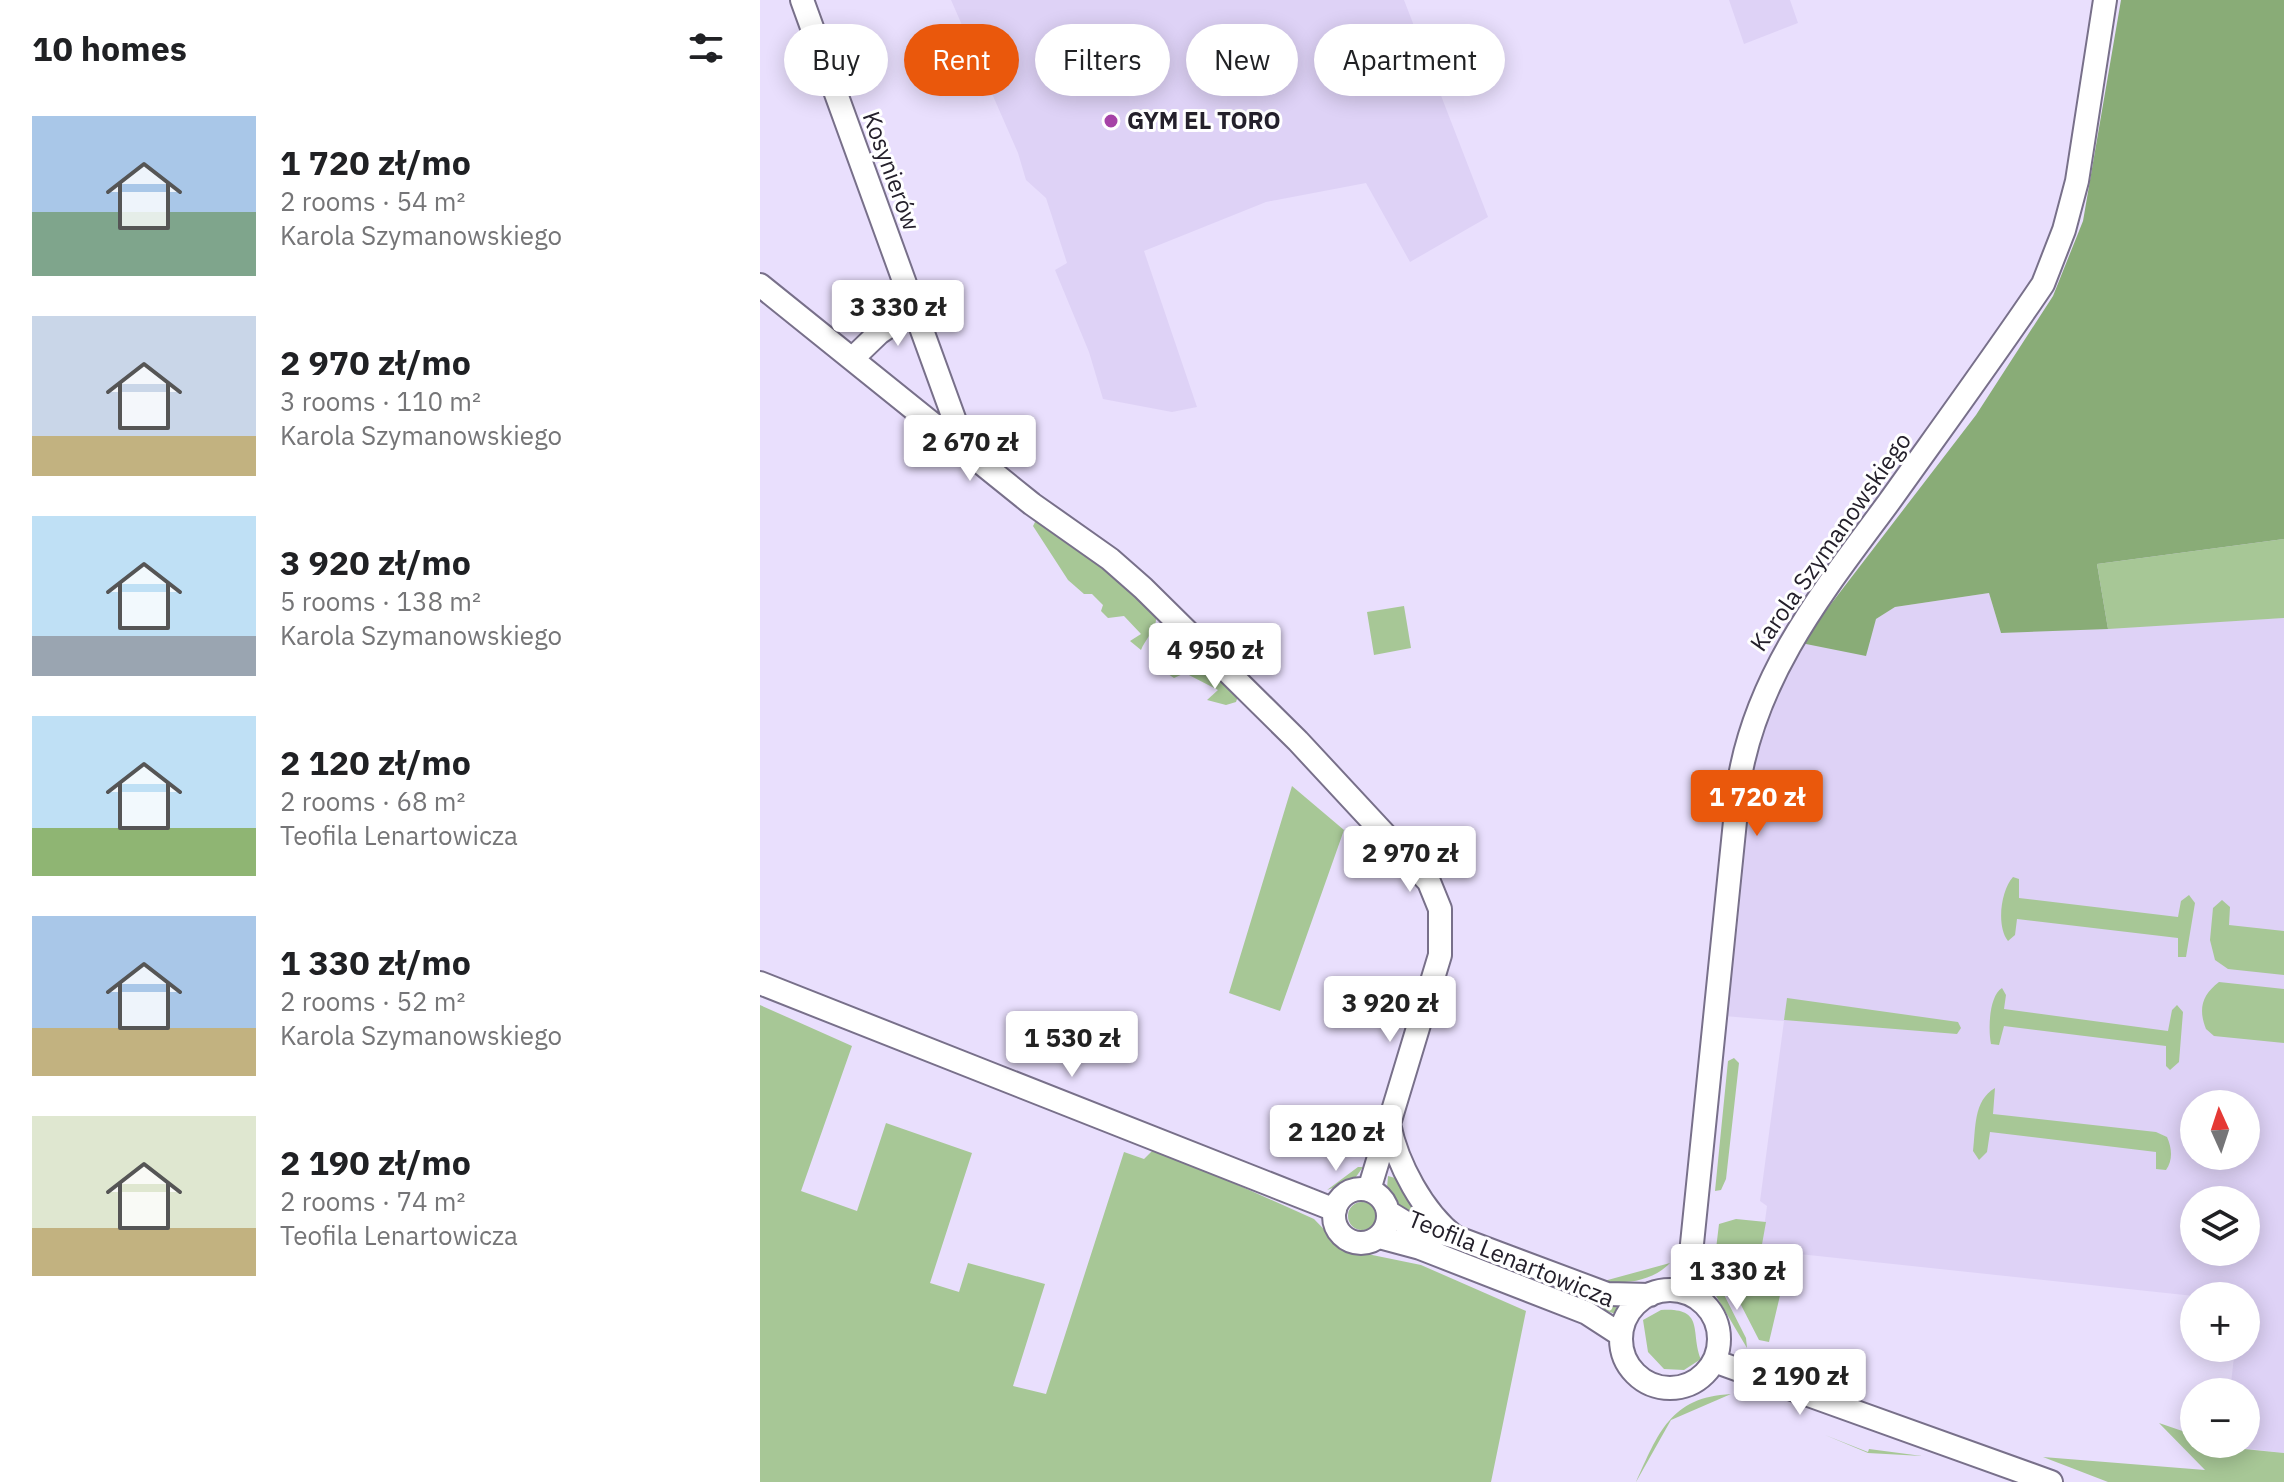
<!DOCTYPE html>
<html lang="en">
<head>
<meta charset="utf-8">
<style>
	:root { --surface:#fff; --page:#f2f2f2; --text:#202124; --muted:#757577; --accent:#ea580c }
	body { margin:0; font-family:"IBM Plex Sans",sans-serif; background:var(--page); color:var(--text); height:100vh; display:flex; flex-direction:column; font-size:30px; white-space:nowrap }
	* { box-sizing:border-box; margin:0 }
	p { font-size:26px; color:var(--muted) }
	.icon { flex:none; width:44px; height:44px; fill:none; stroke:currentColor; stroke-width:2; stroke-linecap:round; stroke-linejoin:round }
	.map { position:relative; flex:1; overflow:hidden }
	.sheet { display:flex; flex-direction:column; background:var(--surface); width:760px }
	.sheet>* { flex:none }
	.guide { position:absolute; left:24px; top:24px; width:760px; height:72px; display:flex; gap:16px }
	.needle { width:52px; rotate:357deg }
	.buttons { position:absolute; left:1420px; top:1090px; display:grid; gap:16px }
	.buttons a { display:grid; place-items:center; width:80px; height:80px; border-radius:50%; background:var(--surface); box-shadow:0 4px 20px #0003; font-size:40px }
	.price { position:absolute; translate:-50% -68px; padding:0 18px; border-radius:8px; background:#fff; color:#222; font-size:26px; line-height:52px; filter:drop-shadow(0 2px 4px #0008) }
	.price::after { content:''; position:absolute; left:50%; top:48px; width:24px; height:18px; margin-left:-12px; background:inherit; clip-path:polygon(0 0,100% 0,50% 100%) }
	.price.on { background:var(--accent); color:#fff }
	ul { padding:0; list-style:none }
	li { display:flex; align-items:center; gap:24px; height:200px; padding:0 32px }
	li span { display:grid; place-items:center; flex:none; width:224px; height:160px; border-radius:0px; color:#555 }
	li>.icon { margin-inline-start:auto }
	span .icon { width:96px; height:96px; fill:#fffc; stroke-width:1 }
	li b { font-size:34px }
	h2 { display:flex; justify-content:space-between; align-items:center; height:96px; padding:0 32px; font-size:34px }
	.chip { padding:0 28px; border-radius:36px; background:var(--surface); box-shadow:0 4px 20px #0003; font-size:28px; line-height:72px }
	.chip.on { background:var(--accent); color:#fff }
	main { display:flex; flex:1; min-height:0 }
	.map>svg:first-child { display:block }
</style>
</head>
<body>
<main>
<section class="sheet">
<h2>10 homes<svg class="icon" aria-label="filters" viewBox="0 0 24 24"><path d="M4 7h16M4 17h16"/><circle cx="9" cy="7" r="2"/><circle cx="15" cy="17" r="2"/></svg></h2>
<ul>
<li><span style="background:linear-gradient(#a9c7e8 60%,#7fa58c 0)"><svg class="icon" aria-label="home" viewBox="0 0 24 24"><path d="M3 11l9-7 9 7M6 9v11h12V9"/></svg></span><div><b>1 720 zł/mo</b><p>2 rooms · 54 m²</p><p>Karola Szymanowskiego</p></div></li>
<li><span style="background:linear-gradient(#c9d6e8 75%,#c2b280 0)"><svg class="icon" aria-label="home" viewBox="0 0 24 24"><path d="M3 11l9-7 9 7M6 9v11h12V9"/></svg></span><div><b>2 970 zł/mo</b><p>3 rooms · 110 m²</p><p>Karola Szymanowskiego</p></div></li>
<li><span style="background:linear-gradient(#bfe0f5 75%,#9aa5b1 0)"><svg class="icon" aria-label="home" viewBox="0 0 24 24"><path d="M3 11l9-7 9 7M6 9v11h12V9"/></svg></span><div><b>3 920 zł/mo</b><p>5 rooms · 138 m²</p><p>Karola Szymanowskiego</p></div></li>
<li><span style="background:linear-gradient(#bfe0f5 70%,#8fb573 0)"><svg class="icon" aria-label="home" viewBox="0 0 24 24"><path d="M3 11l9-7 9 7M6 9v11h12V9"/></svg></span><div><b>2 120 zł/mo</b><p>2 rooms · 68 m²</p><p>Teofila Lenartowicza</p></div></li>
<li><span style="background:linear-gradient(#a9c7e8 70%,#c2b280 0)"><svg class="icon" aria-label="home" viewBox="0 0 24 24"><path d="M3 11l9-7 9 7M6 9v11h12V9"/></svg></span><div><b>1 330 zł/mo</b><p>2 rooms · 52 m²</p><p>Karola Szymanowskiego</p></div></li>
<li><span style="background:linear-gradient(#dfe7d0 70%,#c2b280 0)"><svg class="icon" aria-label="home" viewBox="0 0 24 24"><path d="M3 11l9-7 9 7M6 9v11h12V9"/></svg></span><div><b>2 190 zł/mo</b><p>2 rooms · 74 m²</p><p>Teofila Lenartowicza</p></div></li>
</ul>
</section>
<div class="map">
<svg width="1524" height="1482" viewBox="0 0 1524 1482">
	<rect width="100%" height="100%" fill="#e9dffd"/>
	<path fill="#ded2f6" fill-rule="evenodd" d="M 191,0 L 644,0 L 728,217 L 650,262 L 606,183 L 506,202 L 384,251 L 437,407 L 412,412 L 343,399 L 329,352 L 295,270 L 307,263 L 286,198 L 266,180 L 258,153 Z
		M 969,0 L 1030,0 L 1038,23 L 984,44 Z
		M 1229,593 L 1241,633 L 1524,618 L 1524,1453 L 1464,1446 L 1486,1444 L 1486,1392 L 1470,1392 L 1475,1348 L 1486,1348 L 1486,1296 L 1434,1296 L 1001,1250 L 1007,1206 L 1000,1201 L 1024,1021 L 964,1016 L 977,932 L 996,744 L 1041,643 L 1116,619 L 1135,607 ZM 1434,1104 L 1486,1104 L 1486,1156 L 1434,1156 ZM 1434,1200 L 1486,1200 L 1486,1252 L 1434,1252 Z"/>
	<path fill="#a7c796" d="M 276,520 C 300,535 390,590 396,616 C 398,627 385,640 381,650 L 370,641 L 381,634 L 364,616 L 348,618 L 341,611 L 343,605 L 332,594 L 324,594 L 308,580 L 273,526 Z
		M 1524,539 L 1524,618 L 1348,629 L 1337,564 Z
		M 644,606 L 651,648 L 614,655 L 607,612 Z
		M 418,636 L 478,696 L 476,702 L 466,705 L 447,700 L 458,690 L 425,673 L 414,678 L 408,674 L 400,653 L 411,638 Z
		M 532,786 L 584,830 L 520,1011 L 469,993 Z
		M 1253,877 L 1259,879 L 1259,898 L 1418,917 L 1421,901 L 1429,895 L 1435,903 L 1426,957 L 1418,957 L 1418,938 L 1257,919 L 1255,935 L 1248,941 C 1236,926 1241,890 1253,877 Z
		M 1462,900 L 1470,907 L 1469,925 L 1524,931 L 1524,975 L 1468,969 L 1455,960 L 1450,940 L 1453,908 Z
		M 1459,982 L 1524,989 L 1524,1043 L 1454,1036 L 1446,1029 C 1438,1009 1442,995 1459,982 Z
		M 1242,988 L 1246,995 L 1244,1009 L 1408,1031 L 1412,1010 L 1417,1005 L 1423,1012 L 1419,1062 L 1410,1070 L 1406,1066 L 1406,1046 L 1244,1026 L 1239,1045 L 1231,1044 C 1228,1029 1229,996 1242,988 Z
		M 1027,998 L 1198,1022 L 1201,1028 L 1197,1034 L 1024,1020 Z
		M 0,1005 L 92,1046 L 41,1191 L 97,1211 L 126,1123 L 212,1153 L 170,1283 L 199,1292 L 208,1263 L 285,1284 L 253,1386 L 286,1394 L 364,1152 L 384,1159 L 395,1148 L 554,1219 L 583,1249 L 661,1265 L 766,1311 L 731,1482 L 0,1482 Z
		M 974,1058 L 979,1063 L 966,1179 L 961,1190 L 955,1191 L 968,1061 Z
		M 1235,1088 L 1233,1114 L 1396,1132 L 1407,1137 C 1412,1148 1413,1160 1406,1170 L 1396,1169 L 1396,1152 L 1230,1132 L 1227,1152 L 1219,1160 L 1213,1151 C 1216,1128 1213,1101 1235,1088 Z
		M 598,1167 L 603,1167 L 593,1181 L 567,1190 Z
		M 628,1176 L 646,1181 L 669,1225 L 636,1208 L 627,1188 Z
		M588 1216a14 14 0 1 1 28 0a14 14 0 1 1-28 0Z
		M 976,1219 L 1006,1222 L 1001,1250 L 1030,1253 L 1009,1342 L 999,1340 L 961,1266 L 960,1249 L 956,1249 L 959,1224 Z
		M 635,1226 L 861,1309 L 863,1311 L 858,1315 L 635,1232 Z
		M 910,1263 C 894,1280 867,1285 844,1281 Z
		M 945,1266 L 953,1273 L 986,1338 L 987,1348 L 949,1284 Z
		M 901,1310 C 946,1307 930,1333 941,1359 L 924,1370 L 904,1369 L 888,1352 L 883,1320 Z
		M 971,1394 L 911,1420 L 876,1482 C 898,1434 910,1397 971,1394 Z
		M 1399,1423 L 1434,1435 L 1434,1444 L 1524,1453 L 1524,1482 L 1348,1482 L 1283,1457 L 1445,1470 Z
		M 1065,1435 L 1108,1452 L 1109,1449 L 1162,1456 L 1108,1453 Z"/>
	<path fill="#89ac77" d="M 1361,0 L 1524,0 L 1524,539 L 1337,564 L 1348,629 L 1241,633 L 1229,593 L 1135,607 L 1116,619 L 1106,656 L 1041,643 L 1216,415 L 1293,296 L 1323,221 Z"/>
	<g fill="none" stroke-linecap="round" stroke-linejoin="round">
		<g stroke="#78708a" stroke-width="26">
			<path id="minor" d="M 42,0 L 204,446
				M 0,285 L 272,504 L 350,559 L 383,588 L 538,741 L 669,882 L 680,909 L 680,955 L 609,1190
				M 93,358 L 119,333 L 153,310
				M 0,983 L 575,1210
				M 629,1124 C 637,1164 663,1212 695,1237
				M574 1216a27 27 0 1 1 54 0a27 27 0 1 1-54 0Z
				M 628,1212 L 646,1223 L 695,1237 L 847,1294 L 890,1295
				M 619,1237 L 660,1248 L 827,1313 L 861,1335
				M861 1339a49 49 0 1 1 98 0a49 49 0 1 1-98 0Z
				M 927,1293 L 979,782 C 997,672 1065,589 1129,502 C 1181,429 1233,358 1283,284 L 1304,230 L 1317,181 L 1345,0
				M 954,1361 L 1291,1482"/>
		</g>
		<use href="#minor" stroke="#fff" stroke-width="22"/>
	</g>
	<circle fill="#a642a7" stroke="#fff" stroke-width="3" cx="351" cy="121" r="8"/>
	<g text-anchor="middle" stroke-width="6" stroke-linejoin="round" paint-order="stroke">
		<g font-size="24" font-weight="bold" fill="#24202b" stroke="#fff" text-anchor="start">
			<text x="367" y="129">GYM EL TORO</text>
		</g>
		<g font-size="24" fill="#24202b" stroke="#fff">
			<text transform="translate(131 171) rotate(70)" y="8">Kosynierów</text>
			<text transform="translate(1071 542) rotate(-55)" y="8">Karola Szymanowskiego</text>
			<text transform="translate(751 1259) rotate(22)" y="8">Teofila Lenartowicza</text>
		</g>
	</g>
</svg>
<div class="buttons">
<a><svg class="needle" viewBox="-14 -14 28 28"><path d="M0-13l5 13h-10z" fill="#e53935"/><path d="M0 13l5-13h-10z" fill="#757577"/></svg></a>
<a><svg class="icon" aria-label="layers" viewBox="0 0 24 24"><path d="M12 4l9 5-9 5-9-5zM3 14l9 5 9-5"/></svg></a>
<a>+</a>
<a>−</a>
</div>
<b class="price" style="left:138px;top:348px">3 330 zł</b>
<b class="price" style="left:210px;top:483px">2 670 zł</b>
<b class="price" style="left:455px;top:691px">4 950 zł</b>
<b class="price on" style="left:997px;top:838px">1 720 zł</b>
<b class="price" style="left:650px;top:894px">2 970 zł</b>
<b class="price" style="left:630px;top:1044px">3 920 zł</b>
<b class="price" style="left:312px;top:1079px">1 530 zł</b>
<b class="price" style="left:576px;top:1173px">2 120 zł</b>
<b class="price" style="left:977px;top:1312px">1 330 zł</b>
<b class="price" style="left:1040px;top:1417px">2 190 zł</b>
<div class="guide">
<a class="chip">Buy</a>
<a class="chip on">Rent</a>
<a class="chip">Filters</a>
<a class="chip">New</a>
<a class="chip">Apartment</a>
</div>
</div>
</main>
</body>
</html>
